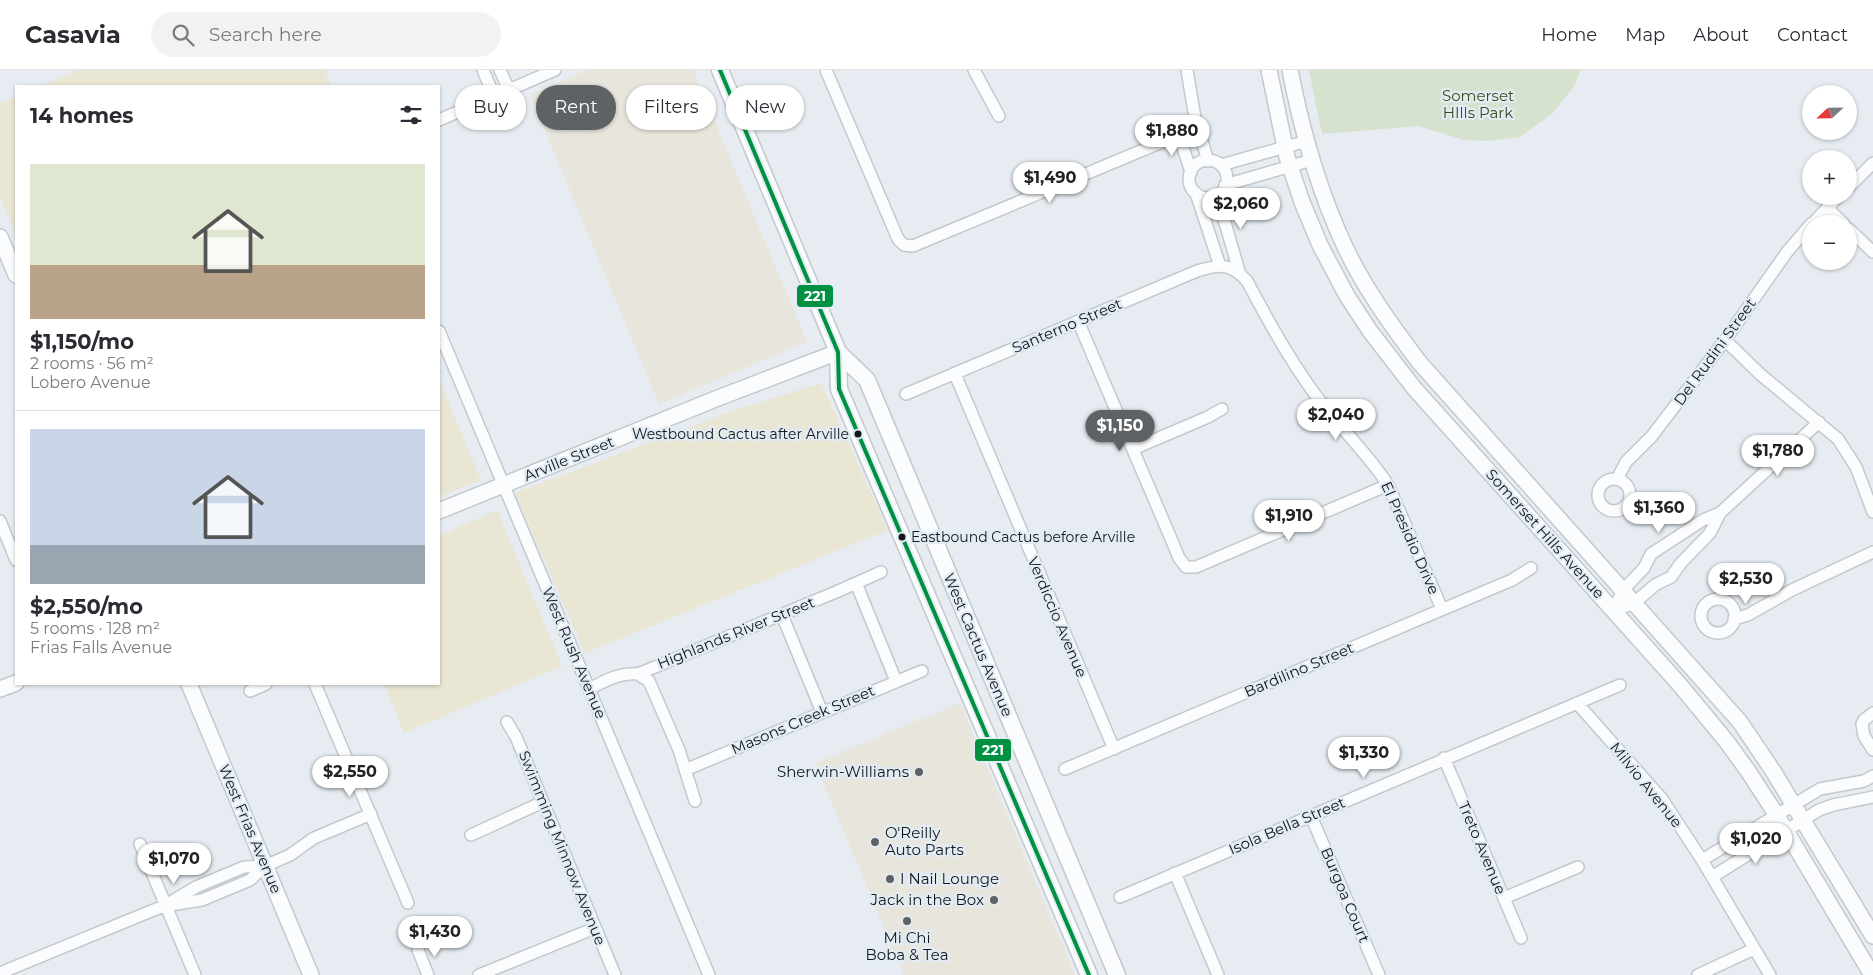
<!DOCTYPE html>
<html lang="en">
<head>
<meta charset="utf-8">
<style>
	:root { --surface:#fff; --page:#f2f2f3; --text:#2b2b33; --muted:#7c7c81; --line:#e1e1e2; --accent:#5e6265 }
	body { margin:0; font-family:Montserrat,sans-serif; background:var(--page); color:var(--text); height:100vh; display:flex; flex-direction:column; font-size:19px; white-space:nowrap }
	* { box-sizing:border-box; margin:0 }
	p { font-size:16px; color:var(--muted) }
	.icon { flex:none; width:28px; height:28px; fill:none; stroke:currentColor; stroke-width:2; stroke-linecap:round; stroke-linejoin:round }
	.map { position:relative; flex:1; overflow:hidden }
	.panel { position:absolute; left:15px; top:15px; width:425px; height:600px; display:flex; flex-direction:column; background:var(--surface); border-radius:0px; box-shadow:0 1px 4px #0004 }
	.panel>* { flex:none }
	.banner { position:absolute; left:455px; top:15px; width:475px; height:45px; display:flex; gap:10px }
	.needle { width:32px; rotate:248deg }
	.tools { position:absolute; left:1802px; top:15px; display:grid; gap:10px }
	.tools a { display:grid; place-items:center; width:55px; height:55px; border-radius:50%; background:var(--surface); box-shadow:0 1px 4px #0004; font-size:25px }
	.price { position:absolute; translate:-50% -42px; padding:0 11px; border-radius:18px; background:#fff; color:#222; font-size:16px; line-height:32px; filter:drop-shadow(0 1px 2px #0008) }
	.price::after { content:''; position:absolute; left:50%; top:30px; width:15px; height:11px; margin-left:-8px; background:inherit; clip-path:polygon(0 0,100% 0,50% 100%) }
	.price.on { background:var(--accent); color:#fff }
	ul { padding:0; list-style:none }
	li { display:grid; align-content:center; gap:10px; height:265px; padding:0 15px }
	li+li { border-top:1px solid var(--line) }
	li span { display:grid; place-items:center; height:155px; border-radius:0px; color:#555 }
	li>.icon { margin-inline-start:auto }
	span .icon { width:90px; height:90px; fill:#fffc; stroke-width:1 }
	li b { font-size:21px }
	h2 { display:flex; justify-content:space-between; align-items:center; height:60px; padding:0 15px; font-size:21px }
	.pill { padding:0 18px; border-radius:22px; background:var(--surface); box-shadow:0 1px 4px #0004; font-size:18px; line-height:45px }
	.pill.on { background:var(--accent); color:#fff }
	header { display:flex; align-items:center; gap:30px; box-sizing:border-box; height:70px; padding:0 25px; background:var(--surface); border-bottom:1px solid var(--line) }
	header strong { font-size:24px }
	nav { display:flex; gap:28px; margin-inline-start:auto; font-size:18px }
	.search { width:350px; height:45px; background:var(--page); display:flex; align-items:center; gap:12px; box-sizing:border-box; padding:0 18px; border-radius:28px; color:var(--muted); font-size:19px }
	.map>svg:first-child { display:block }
</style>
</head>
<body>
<header>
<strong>Casavia</strong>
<div class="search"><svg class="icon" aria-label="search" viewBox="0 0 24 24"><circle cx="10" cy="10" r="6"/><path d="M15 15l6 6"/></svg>Search here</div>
<nav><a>Home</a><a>Map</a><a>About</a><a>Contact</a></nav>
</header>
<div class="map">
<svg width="1873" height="905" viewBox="0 0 1873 905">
	<rect width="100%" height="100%" fill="#e6ecf1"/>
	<path fill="#e8e5dc" d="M 588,0 L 693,0 L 807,272 L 659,334 L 530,25 Z
		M 960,633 L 1075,905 L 904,905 L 815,693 Z"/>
	<path fill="#d6e1ce" d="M 1309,0 L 1581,0 L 1574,16 L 1553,43 L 1520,67 L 1488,71 L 1464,70 L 1418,56 L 1322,64 Z"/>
	<path fill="#e9e6d4" d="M 79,0 L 325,0 L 331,16 L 41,16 Z
		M 16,27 L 16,165 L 0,127 L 0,33 Z
		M 439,309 L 481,410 L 439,427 Z
		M 821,313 L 888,460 L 585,583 L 515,423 L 730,342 Z
		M 497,440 L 562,596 L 404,663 L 384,614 L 439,614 L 439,466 Z"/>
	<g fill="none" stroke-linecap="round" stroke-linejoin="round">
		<g stroke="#c4c8cc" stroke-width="14">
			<path id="street" d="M 483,0 L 494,26
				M 500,0 L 509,20
				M 826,0 L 898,169 L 904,175 L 913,176 L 1179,65 L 1189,58 L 1195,48 L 1187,0
				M 974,0 L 999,46
				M 1195,48 L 1208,91
				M 439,50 L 555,0
				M 1179,65 L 1191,102
				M1189 109a19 19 0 1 1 38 0a19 19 0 1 1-38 0Z
				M 1221,95 L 1307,71
				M 1225,115 L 1312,90
				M 1849,117 L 1873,93
				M 1196,123 L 1220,196
				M 1217,125 L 1239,201
				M 1827,138 L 1844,154
				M 1812,154 L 1839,126
				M 1849,159 L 1873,182
				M 1078,251 L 1172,471 L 1179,488 L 1186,497 L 1196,497 L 1388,415
				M 439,261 L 709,905
				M 1725,270 L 1760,304 L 1838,369 L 1856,397 L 1873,442
				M 955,304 L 1114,679
				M 906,324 L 1197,201 C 1220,194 1231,193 1247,211 C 1271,256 1296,302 1328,341 C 1348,366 1371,388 1388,415 L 1442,539
				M 1133,379 L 1208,347 L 1222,339
				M1598 425a16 16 0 1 1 32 0a16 16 0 1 1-32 0Z
				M 1617,409 L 1626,392 L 1652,366 L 1725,270 L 1787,182 L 1811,154
				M 0,451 L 16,490
				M 856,513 L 896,611
				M1701 546a17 17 0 1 1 34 0a17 17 0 1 1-34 0Z
				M 1613,541 L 1623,520 L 1644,498 L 1651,484 L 1703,450 L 1720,443 L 1819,352
				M 1613,541 L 1634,533 L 1655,515 L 1671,507 L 1681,493 L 1710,463 L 1720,443
				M 782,545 L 822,642
				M 1734,549 L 1748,545 L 1792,520 L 1873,482
				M 638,604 L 649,611 L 679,680 L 695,731
				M 315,614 L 408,833
				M 589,619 C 605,611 620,602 638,604 L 836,522 L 881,502
				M 250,621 L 266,614
				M 1577,633 L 1662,729 L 1702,790 L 1770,905
				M 1873,643 L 1864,650 L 1862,654 L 1864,666 L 1873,680
				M 507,652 L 516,667 L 615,905
				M 1444,688 L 1521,868
				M 1065,699 L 1512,510 L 1531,498
				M 685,700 L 922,601
				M 1311,746 L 1379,905
				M 471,765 L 543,732
				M 140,774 L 195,905
				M 1702,790 L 1820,719 L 1864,711 L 1873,706
				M 1175,803 L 1218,905
				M 1712,807 L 1819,740 L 1833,735 L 1873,727
				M 1120,827 L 1620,615
				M 1504,828 L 1578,797
				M 170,835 L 202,830 L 250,810 L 265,796 L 290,785 L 314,768 L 371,744
				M 418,880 L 428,905
				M 0,903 L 166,835 L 196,817 L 244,797 L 265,796
				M 479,905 L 595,858
				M 1698,905 L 1754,879"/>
		</g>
		<g stroke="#c4c8cc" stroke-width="18">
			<path id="secondary" d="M 1269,0 L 1287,87 L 1302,132 L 1320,175 L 1347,226 L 1370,261 L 1414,318 L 1680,615 L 1727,672 L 1748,701 L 1776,744 L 1872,905
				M 1290,0 C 1302,62 1319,122 1346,179 C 1365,219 1392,256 1419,292 L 1740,652 L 1773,701 L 1873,866
				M 0,167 L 16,205
				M 439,441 L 718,328 L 838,282
				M 189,614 L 311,905
				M 0,619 L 16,613"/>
		</g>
		<g stroke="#c4c8cc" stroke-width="19">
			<path id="primary" d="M 720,0 L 838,282 L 839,319 L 1089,905
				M 838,282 L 867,310 L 1117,905"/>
		</g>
		<use href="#street" stroke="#fbfcfd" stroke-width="11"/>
		<use href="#secondary" stroke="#fbfcfd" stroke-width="15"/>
		<use href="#primary" stroke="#fbfcfd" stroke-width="16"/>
		<g stroke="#e2ecf5" stroke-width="8">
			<path id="bus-1" d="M 720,0 L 838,282 L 839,319 L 1089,905"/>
		</g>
		<use href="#bus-1" stroke="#009140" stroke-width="4"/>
	</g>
	<g fill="#14171a" stroke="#e2ecf5" stroke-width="2">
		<circle cx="858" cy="364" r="4.5"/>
		<circle cx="902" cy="467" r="4.5"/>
	</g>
	<g fill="#5e6265" stroke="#e2ecf5" stroke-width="2">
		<circle cx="919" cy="702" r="5"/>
		<circle cx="875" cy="772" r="5"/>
		<circle cx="890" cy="809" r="5"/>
		<circle cx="994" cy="830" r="5"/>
		<circle cx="907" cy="851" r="5"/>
	</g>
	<g text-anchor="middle" stroke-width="4.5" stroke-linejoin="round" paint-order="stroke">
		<g font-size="14" fill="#14171a" stroke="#e2ecf5" text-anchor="end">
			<text x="849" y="369">Westbound Cactus after Arville</text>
			<text x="911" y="472" text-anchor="start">Eastbound Cactus before Arville</text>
		</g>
		<g font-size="15" fill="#3a4c14" stroke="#e2ecf5">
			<text x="1478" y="31">Somerset<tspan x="1478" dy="17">HIlls Park</tspan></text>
		</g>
		<g font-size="15" fill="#14171a" stroke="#e2ecf5">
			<text transform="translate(1067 256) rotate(-23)" y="5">Santerno Street</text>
			<text transform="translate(1715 282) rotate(-54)" y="5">Del Rudini Street</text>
			<text transform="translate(569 389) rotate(-22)" y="5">Arville Street</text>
			<text transform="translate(1545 464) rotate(48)" y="5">Somerset Hills Avenue</text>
			<text transform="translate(1410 468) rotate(66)" y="5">El Presidio Drive</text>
			<text transform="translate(1057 547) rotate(67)" y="5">Verdiccio Avenue</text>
			<text transform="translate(736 563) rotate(-22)" y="5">Highlands River Street</text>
			<text transform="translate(978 575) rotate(67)" y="5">West Cactus Avenue</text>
			<text transform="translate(574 583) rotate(67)" y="5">West Rush Avenue</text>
			<text transform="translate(1299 600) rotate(-23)" y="5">Bardilino Street</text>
			<text transform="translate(803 650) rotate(-23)" y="5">Masons Creek Street</text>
			<text transform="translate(1646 715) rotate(51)" y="5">Milvio Avenue</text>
			<text transform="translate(1287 756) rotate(-23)" y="5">Isola Bella Street</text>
			<text transform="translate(250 759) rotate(67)" y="5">West Frias Avenue</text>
			<text transform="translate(562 778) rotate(68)" y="5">Swimming Minnow Avenue</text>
			<text transform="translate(1482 778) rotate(67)" y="5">Treto Avenue</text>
			<text transform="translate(1345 825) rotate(67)" y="5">Burgoa Court</text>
		</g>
		<g font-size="15" fill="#14171a" stroke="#e2ecf5" text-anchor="end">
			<text x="909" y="707">Sherwin-Williams</text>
			<text x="885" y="768" text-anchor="start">O'Reilly<tspan x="885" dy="17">Auto Parts</tspan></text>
			<text x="900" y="814" text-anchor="start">I Nail Lounge</text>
			<text x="984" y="835">Jack in the Box</text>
			<text x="907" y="873" text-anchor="middle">Mi Chi<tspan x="907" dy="17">Boba &amp; Tea</tspan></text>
		</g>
	</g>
	<g stroke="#e2ecf5" stroke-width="2">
		<rect x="796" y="214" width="38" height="24" rx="5" fill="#009140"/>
		<rect x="974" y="668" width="38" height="24" rx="5" fill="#009140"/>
	</g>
	<g font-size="14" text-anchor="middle" font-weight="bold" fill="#fff">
		<text x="815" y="231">221</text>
		<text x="993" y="685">221</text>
	</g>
</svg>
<div class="tools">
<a><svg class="needle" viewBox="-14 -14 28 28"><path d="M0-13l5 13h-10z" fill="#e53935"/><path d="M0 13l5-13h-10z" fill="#7c7c81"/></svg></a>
<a>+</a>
<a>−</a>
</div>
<b class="price" style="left:1172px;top:87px">$1,880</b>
<b class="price" style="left:1050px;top:134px">$1,490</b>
<b class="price" style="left:1241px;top:160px">$2,060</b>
<b class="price" style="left:1336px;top:371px">$2,040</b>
<b class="price on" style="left:1120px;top:382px">$1,150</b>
<b class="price" style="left:1778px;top:407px">$1,780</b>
<b class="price" style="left:1659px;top:464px">$1,360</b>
<b class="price" style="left:1289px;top:472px">$1,910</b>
<b class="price" style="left:1746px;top:535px">$2,530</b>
<b class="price" style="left:1364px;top:709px">$1,330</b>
<b class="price" style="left:350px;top:728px">$2,550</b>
<b class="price" style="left:1756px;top:795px">$1,020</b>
<b class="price" style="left:174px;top:815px">$1,070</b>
<b class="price" style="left:435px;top:888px">$1,430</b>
<div class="banner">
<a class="pill">Buy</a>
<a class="pill on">Rent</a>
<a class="pill">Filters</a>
<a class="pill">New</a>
</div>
<section class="panel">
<h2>14 homes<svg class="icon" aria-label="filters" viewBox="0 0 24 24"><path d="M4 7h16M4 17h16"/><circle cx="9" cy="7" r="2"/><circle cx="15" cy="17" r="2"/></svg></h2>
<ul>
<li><span style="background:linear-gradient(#dfe7d0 65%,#b9a48a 0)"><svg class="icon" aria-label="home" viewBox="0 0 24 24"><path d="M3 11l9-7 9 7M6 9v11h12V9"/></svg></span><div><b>$1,150/mo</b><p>2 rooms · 56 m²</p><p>Lobero Avenue</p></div></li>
<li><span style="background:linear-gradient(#c9d6e8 75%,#9aa5b1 0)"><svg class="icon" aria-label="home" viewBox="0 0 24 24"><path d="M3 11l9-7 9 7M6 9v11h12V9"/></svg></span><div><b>$2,550/mo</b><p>5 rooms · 128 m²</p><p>Frias Falls Avenue</p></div></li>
</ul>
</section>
</div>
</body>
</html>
